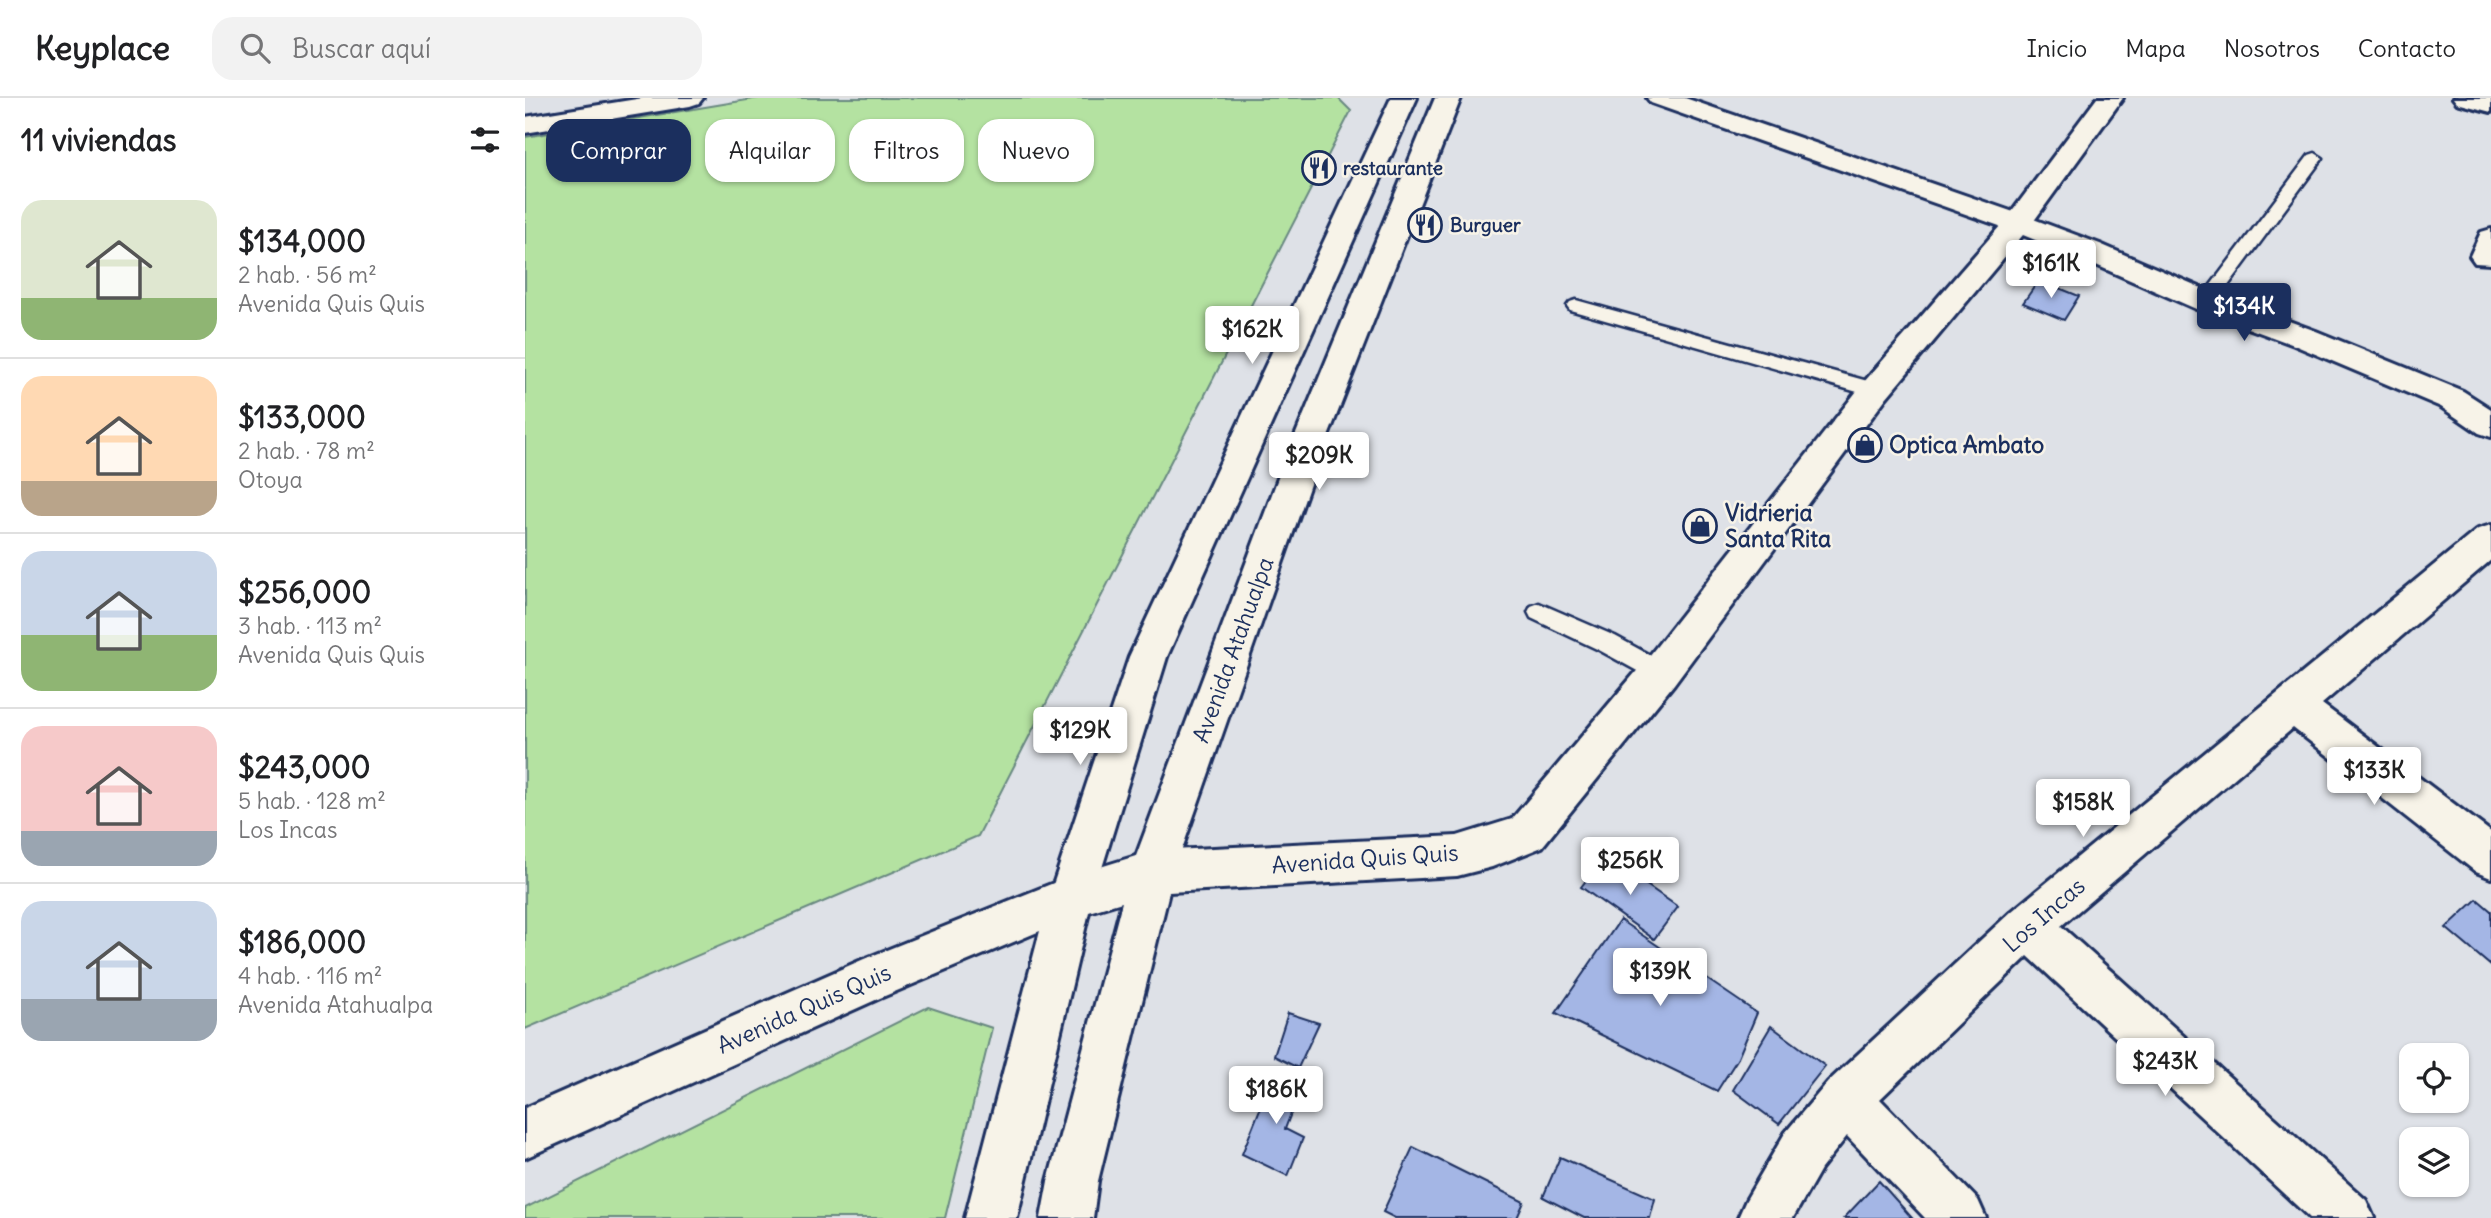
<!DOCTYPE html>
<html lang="es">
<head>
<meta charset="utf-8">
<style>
	:root { --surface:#fff; --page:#f2f2f2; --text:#202124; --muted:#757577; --line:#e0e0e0; --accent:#1b2f5e }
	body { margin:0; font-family:Delius,sans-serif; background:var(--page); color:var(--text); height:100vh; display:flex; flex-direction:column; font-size:26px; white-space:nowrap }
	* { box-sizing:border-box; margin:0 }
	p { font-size:23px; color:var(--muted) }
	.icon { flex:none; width:38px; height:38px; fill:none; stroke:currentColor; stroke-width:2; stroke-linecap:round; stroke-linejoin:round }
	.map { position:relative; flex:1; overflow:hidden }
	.panel { display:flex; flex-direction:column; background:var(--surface); width:525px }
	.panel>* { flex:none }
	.guide { position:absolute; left:21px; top:21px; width:665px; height:63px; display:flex; gap:14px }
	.tools { position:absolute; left:1874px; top:945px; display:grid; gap:14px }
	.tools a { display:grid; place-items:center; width:70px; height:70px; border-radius:14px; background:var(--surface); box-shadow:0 2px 5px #0004; font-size:35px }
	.price { position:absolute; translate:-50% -60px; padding:0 16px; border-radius:7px; background:#fff; color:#222; font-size:23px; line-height:46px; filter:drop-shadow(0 2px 4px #0008) }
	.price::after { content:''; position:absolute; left:50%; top:42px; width:21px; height:16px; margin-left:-10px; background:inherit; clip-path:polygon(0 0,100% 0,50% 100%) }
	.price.selected { background:var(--accent); color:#fff }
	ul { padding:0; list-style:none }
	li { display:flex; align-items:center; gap:21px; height:175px; padding:0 21px }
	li+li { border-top:2px solid var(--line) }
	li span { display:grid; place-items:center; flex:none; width:196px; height:140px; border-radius:21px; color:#555 }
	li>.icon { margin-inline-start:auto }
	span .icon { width:84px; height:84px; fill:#fffc; stroke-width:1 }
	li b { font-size:30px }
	h2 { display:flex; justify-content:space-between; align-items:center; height:84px; padding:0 21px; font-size:30px }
	.tag { padding:0 24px; border-radius:21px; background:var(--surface); box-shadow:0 2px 5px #0004; font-size:24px; line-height:63px }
	.tag.selected { background:var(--accent); color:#fff }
	header { display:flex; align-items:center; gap:42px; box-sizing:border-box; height:98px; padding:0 35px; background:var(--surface); border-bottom:2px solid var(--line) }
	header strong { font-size:33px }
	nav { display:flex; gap:38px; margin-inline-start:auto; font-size:24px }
	.search { width:490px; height:63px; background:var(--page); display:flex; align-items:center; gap:18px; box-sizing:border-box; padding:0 24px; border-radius:21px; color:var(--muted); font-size:26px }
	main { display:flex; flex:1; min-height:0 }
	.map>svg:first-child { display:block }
</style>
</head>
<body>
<header>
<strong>Keyplace</strong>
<div class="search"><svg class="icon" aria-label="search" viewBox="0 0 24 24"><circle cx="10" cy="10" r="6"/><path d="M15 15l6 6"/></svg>Buscar aquí</div>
<nav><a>Inicio</a><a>Mapa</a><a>Nosotros</a><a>Contacto</a></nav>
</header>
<main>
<section class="panel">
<h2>11 viviendas<svg class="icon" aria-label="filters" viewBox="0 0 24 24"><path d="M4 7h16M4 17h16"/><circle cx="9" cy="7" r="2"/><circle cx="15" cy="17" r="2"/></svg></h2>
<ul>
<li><span style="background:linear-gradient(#dfe7d0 70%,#8fb573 0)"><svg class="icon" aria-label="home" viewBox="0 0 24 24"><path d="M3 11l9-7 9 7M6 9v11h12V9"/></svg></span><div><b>$134,000</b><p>2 hab. · 56 m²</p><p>Avenida Quis Quis</p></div></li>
<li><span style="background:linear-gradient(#ffd9b3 75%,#b9a48a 0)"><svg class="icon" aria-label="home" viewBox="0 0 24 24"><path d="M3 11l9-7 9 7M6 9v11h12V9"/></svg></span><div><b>$133,000</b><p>2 hab. · 78 m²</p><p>Otoya</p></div></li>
<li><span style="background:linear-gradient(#c9d6e8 60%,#8fb573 0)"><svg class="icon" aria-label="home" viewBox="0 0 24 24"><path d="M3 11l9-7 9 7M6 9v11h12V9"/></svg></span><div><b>$256,000</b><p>3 hab. · 113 m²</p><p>Avenida Quis Quis</p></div></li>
<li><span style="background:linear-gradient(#f6c9c9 75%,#9aa5b1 0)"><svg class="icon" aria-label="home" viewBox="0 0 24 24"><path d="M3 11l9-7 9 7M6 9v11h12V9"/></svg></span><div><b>$243,000</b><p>5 hab. · 128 m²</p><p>Los Incas</p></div></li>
<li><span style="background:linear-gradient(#c9d6e8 70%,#9aa5b1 0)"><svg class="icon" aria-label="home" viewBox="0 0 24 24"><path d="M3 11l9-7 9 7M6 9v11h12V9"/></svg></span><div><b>$186,000</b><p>4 hab. · 116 m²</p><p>Avenida Atahualpa</p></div></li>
</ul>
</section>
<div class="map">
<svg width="1966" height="1120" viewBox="0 0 1966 1120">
	<rect width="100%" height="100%" fill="#dee1e7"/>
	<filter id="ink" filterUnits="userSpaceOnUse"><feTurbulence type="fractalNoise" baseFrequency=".0143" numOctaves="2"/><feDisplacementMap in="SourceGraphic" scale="14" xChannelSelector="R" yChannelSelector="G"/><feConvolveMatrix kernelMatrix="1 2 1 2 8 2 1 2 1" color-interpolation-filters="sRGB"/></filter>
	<g filter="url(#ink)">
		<path fill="#b4e2a1" stroke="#688880" stroke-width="2" d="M 234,0 L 813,0 L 826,13 L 453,738 L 0,931 L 0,39 Z
			M 403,909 L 467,930 L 420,1120 L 0,1120 L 0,1110 Z"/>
		<path fill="#a4b6e5" stroke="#1b2f5e" stroke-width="2" d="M 1514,182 L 1554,198 L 1539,222 L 1498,205 Z
			M 1080,758 L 1153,809 L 1129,841 L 1056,789 Z
			M 1952,801 L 1966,813 L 1966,868 L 1921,830 Z
			M 1095,822 L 1232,915 L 1213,960 L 1192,993 L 1031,915 Z
			M 763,915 L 794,925 L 773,970 L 749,958 Z
			M 1246,928 L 1300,968 L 1254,1026 L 1208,992 Z
			M 751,971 L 779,981 L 760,1031 L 778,1040 L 763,1078 L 717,1056 Z
			M 888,1049 L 999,1104 L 992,1120 L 870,1120 L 858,1114 Z
			M 1035,1059 L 1130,1101 L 1125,1120 L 1059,1120 L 1018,1099 Z
			M 1354,1083 L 1387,1120 L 1319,1120 Z"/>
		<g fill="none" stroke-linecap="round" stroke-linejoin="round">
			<g stroke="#1b2f5e" stroke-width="5">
				<path id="service" d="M 1790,55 L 1798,60 L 1688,208 L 1676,208 L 1673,204 L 1676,200 L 1784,57 Z
					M 1051,202 L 1357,287 L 1360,292 L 1357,297 L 1350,299 L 1045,212 L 1042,208 L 1045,204 Z
					M 1014,505 L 1090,538 L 1143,567 L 1146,574 L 1143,581 L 1135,584 L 1127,581 L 1074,552 L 1006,520 L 1003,514 L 1006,508 Z"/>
			</g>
			<g stroke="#1b2f5e" stroke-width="6">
				<path id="minor" d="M 1928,0 L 1966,0 L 1966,14 L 1932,5 Z
					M 1966,131 L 1966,166 L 1950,165 L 1945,158 L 1956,134 Z
					M 1966,427 L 1966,462 L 1797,606 L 1966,734 L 1966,780 L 1951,774 L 1768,630 L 1536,828 L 1841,1102 L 1849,1120 L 1785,1120 L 1503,858 L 1355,1001 L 1453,1102 L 1461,1120 L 1400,1120 L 1322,1038 L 1296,1071 L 1268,1120 L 1213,1120 L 1221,1102 L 1260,1035 L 1303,984 L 1487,813 L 1953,431 Z"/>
			</g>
			<g stroke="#1b2f5e" stroke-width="6">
				<path id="tertiary" d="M 118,0 L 178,0 L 174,5 L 165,8 L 0,35 L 0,19 Z
					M 1122,0 L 1160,0 L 1503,119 L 1575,146 L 1693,197 L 1791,233 L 1938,293 L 1966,311 L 1966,339 L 1954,335 L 1916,309 L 1769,247 L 1671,211 L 1555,160 L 1483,131 L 1126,5 Z"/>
			</g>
			<g stroke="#1b2f5e" stroke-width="6">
				<path id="secondary" d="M 866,0 L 892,0 L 642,559 L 568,799 L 562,814 L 546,820 L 530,814 L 524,799 L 604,559 Z
					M 910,0 L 936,0 L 790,372 L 649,774 L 642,789 L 627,795 L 612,789 L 605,774 L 756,372 Z"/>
			</g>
			<g stroke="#1b2f5e" stroke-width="6">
				<path id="primary" d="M 1572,0 L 1598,0 L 1503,131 L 1361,300 L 1149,586 L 1017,749 L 967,769 L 932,778 L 644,794 L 573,1083 L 568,1120 L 516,1120 L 523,1083 L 597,804 L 564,814 L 492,1120 L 440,1120 L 515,833 L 355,900 L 0,1060 L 0,1010 L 339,861 L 546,778 L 627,753 L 932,738 L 987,721 L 1121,562 L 1339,284 L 1483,119 Z"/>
			</g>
			<use href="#service" fill="#f7f3e8" fill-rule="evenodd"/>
			<use href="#minor" fill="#f7f3e8" fill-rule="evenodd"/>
			<use href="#tertiary" fill="#f7f3e8" fill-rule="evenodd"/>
			<use href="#secondary" fill="#f7f3e8" fill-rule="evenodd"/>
			<use href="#primary" fill="#f7f3e8" fill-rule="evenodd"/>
		</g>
	</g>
	<defs>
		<g id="restaurant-ring" transform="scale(1.75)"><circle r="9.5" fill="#f7f3e8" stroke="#1b2f5e" stroke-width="1.5"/><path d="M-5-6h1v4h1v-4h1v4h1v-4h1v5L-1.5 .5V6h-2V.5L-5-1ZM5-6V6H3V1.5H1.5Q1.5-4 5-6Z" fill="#1b2f5e"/></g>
		<g id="shop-ring" transform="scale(1.75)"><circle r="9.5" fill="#f7f3e8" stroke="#1b2f5e" stroke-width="1.5"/><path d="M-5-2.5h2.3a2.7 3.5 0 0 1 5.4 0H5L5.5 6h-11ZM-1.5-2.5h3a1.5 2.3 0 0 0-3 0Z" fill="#1b2f5e"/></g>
	</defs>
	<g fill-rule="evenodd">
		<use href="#restaurant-ring" x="794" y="70"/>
		<use href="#restaurant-ring" x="900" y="127"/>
		<use href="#shop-ring" x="1340" y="347"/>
		<use href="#shop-ring" x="1175" y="428"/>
	</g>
	<g text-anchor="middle" stroke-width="5" stroke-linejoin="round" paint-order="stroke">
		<g font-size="19" font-weight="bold" fill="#1b2f5e" stroke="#f7f3e8" text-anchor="start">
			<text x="818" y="77">restaurante</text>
			<text x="925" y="134">Burguer</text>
		</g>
		<g font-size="23" font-weight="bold" fill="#1b2f5e" stroke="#f7f3e8" text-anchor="start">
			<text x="1364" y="355">Optica Ambato</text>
			<text x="1200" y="423">Vidrieria<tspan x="1200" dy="26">Santa Rita</tspan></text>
		</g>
		<g font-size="23" fill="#1b2f5e" stroke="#f7f3e8">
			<text transform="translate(708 552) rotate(-70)" y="8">Avenida Atahualpa</text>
			<text transform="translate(840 761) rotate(-4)" y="8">Avenida Quis Quis</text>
			<text transform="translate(1519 817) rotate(-41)" y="8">Los Incas</text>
			<text transform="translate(279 911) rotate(-24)" y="8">Avenida Quis Quis</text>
		</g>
	</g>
</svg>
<div class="tools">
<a><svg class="icon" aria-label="locate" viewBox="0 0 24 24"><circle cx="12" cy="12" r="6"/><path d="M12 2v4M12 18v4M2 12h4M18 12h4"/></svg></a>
<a><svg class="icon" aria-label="layers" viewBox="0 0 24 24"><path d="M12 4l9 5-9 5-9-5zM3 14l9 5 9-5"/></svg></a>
</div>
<b class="price" style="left:1526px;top:202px">$161K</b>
<b class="price selected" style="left:1719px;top:245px">$134K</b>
<b class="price" style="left:727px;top:268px">$162K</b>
<b class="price" style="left:794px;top:394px">$209K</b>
<b class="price" style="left:555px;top:669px">$129K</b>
<b class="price" style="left:1849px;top:709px">$133K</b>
<b class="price" style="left:1558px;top:741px">$158K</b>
<b class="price" style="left:1105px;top:799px">$256K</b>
<b class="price" style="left:1135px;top:910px">$139K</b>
<b class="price" style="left:1640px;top:1000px">$243K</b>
<b class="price" style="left:751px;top:1028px">$186K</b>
<div class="guide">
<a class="tag selected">Comprar</a>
<a class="tag">Alquilar</a>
<a class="tag">Filtros</a>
<a class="tag">Nuevo</a>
</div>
</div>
</main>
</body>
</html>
